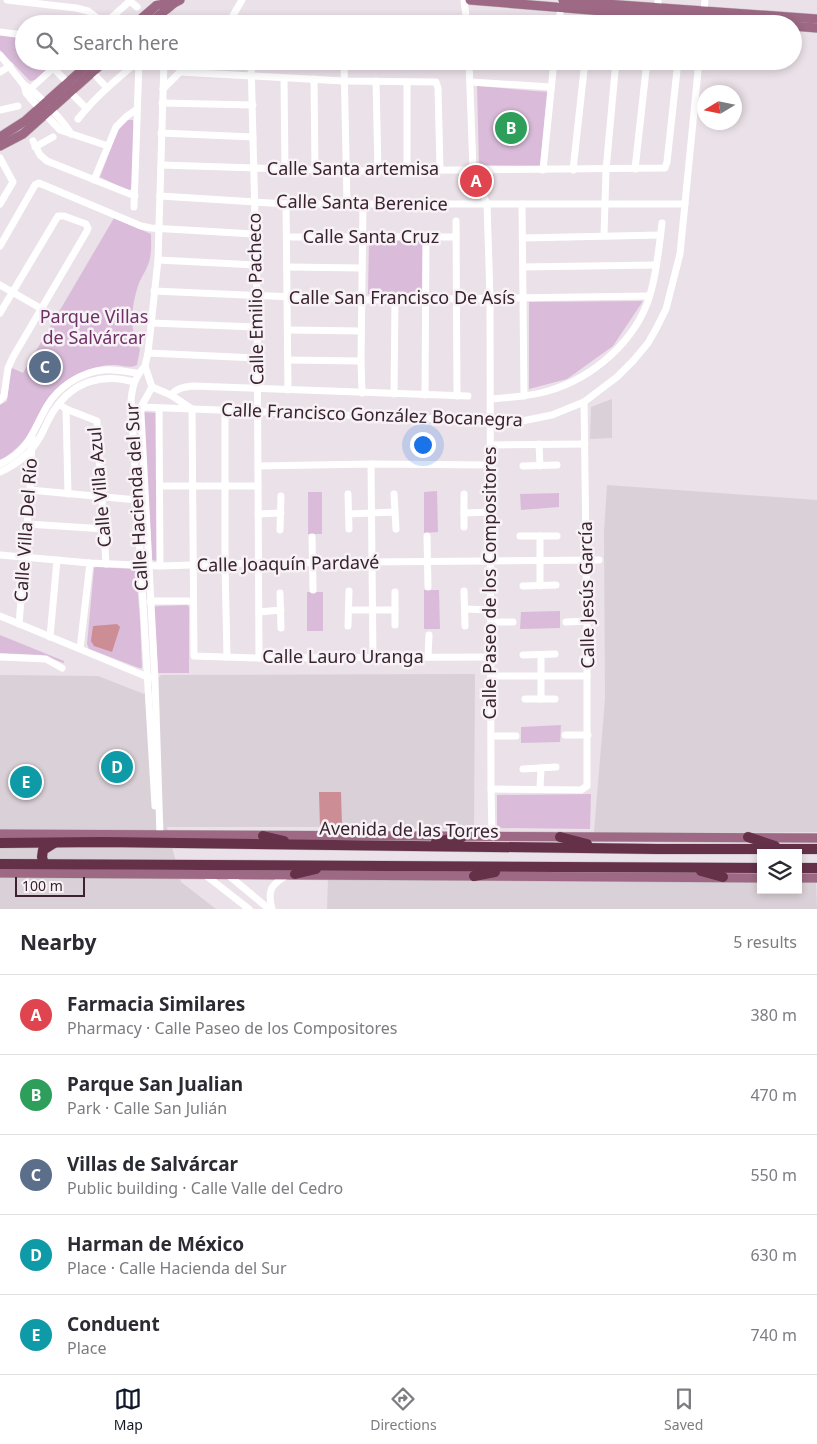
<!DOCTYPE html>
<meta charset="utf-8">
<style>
:root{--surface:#fff;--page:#f7f7f7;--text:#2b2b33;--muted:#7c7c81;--line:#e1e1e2;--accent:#111827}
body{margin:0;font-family:"Noto Sans",sans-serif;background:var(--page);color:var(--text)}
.controls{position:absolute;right:15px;bottom:15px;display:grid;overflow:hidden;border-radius:0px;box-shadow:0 2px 8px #0003}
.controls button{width:45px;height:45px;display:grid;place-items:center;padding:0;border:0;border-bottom:1px solid var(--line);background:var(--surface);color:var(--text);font:25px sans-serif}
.compass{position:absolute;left:697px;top:85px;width:45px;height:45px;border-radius:50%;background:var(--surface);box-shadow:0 2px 8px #0003;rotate:260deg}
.scale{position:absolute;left:15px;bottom:12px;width:70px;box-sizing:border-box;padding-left:5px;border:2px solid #3a232f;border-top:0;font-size:14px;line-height:18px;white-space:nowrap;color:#3a232f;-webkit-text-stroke:4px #f7f2f6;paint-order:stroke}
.you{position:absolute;left:422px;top:444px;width:18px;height:18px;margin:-12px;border:4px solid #fff;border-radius:50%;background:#1a73e8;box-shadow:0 0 0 8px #1a73e833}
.badge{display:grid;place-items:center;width:32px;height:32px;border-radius:50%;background:var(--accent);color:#fff;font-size:16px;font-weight:700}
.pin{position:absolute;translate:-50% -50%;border:2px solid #fff;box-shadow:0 1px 5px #0006}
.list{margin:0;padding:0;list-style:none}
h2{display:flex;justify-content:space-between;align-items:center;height:65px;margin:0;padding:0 20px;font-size:21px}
h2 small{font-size:16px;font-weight:400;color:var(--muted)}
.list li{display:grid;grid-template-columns:32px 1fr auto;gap:15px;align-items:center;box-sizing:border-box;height:80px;padding:0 20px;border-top:1px solid var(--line)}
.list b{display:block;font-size:19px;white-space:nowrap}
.list p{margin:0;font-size:16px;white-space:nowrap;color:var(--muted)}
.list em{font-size:16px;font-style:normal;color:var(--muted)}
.icon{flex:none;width:28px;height:28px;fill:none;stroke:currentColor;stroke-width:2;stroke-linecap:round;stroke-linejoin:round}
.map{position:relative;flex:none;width:817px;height:909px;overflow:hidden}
.search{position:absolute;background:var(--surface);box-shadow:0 2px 8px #0003;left:15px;right:15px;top:15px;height:55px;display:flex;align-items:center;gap:12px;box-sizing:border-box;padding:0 18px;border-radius:28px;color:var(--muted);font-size:19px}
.sheet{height:465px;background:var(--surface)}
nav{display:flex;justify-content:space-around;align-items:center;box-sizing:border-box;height:70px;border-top:1px solid var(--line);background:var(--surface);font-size:14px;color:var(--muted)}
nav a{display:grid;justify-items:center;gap:2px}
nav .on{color:var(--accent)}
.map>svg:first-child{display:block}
</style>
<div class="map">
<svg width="817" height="909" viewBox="0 0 817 909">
<rect width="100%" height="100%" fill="#ebe1e8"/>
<g fill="#dad0d7">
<path d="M612,399V438L590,439L591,407Z"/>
<path d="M607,485L817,500V832H594L605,699L604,532Z"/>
<path d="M475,674L474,830L347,827H167L181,882L216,909H0V675L98,676L144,694L161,675Z"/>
<path d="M328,879L761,882V890H798V882H816L817,909H327Z"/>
</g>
<g fill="#dabcda">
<path d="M0,35L24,37V61H56L35,80L30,81L0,50Z"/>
<path d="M477,86L547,92L540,166L479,165Z"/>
<path d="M126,120H133L134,123L132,187L130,190H127L100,177L117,132Z"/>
<path d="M114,218L151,234C151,242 152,253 149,262C147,269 142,276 139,283C132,302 128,332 140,349L137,365C129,369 123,365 114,365C95,365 75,373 61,385C55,390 52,399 48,405C34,426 23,448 0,460V405L7,401L10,371L12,368L23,373Z"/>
<path d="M369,240H423L422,295L368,294Z"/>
<path d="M643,301L613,346L567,379L529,389V302Z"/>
<path d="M143,412L157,413V561L152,560Z"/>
<path d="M437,491L438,532L424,533V492Z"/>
<rect x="308" y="492" width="14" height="42"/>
<path d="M559,493V507L521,510L520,494Z"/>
<path d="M96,567L133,569L136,572L140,620L142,668H139L89,649L87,644L94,568Z"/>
<path d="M424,590H439L440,629H424Z"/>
<rect x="307" y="592" width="16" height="39"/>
<path d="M187,605L189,607V673H158L154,607L157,606Z"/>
<path d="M560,611V628L520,629L521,612Z"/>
<path d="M0,635L64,661V663L41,655L0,653Z"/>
<path d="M561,725L560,742L521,743V727Z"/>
<path d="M591,794L590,829L497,828V795Z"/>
</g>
<g fill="#cc8e94">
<path d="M117,624L120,627L112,652L94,646L91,641L93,626Z"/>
<path d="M319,792H341L342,827H320Z"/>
</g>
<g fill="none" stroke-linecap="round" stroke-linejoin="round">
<g stroke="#c4bdc1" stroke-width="10">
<g id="major">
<path d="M470,0L761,24"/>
<path d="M563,1L817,19"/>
<path d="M135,24L157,5L174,3"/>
<path d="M149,24L174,3L180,0"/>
<path d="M793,26L817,28"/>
<path d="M0,137L25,121L92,61"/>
<path d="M0,146L23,134L105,61"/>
<path d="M0,834L817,838"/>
<path d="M0,873L761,878"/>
<path d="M798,878H817"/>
</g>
</g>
<g stroke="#c4bdc1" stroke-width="11">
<g id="highway">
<path d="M263,836L284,841"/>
<path d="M560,837L587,844"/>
<path d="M748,837L775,846"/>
<path d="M436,842L462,837"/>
<path d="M0,843L103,842L657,849H817"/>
<path d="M0,864L761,868"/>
<path d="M44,864L42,857L43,850L54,843"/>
<path d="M798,868H817"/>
<path d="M701,871L723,877"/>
<path d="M295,874L316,869"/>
<path d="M474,876L495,872"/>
</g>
</g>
<g stroke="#fff" stroke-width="7">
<path d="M7,0L76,8L88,11L104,23"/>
<path d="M129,0L137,7"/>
<path d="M158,0L165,14V24"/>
<path d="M464,0L467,24"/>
<path d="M658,0V8"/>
<path d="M466,22L497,24"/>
<path d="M104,24L130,1"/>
<path d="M228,24L242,0"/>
<path d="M559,24L561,4"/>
<path d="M703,24L705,0"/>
<path d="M0,32L24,35"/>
<path d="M0,55L24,85L26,93L31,99L60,130L108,146"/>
<path d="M251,61L257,296L259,658"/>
<path d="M344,61L347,204"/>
<path d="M469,61L473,170L487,204L490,297L491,789L492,837"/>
<path d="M53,68L64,79"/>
<path d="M0,72L10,66"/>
<path d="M180,72L344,81L436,82L438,88L440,169"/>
<path d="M96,76L107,88"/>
<path d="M284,78L285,169"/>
<path d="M314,79L315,170"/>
<path d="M376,81L378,171"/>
<path d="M407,82V170"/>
<path d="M471,82L551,87"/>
<path d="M24,85C35,90 66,124 71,134"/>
<path d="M163,89L191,61"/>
<path d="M28,91L61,61"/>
<path d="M74,96L86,108"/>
<path d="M162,103L253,105"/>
<path d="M0,110L18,106"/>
<path d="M78,119C95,97 117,79 138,61"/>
<path d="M161,133L253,137"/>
<path d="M33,141L40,155L47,161L135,196"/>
<path d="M35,147L53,137"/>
<path d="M0,158L13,182L0,204"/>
<path d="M161,165L347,171L663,168H665L667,162L678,61"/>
<path d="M635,169L647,61"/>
<path d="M543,170L554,61"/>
<path d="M573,170L585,61"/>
<path d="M94,180L116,127L127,116L137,109"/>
<path d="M160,196L286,204H685"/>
<path d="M286,204L288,390"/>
<path d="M522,204L524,396"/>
<path d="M134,207L139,61"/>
<path d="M456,221L457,396"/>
<path d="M604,235L606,170L616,61"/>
<path d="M287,237H456"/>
<path d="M523,238L660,235"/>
<path d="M0,246L35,185L39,183L141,226L151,228L254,234"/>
<path d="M158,260L256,265"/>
<path d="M288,267L362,268"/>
<path d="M523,267L656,265"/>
<path d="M0,285L54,316"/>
<path d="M154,291L362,300L649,296"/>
<path d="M0,313L58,216H64L86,224L88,228L87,231L13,357L8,368L4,396L0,400"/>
<path d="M151,323L257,327"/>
<path d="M288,330L361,331"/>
<path d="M148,353L257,358"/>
<path d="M288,360L361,361"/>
<path d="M145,366C135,377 132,387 131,401L155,806"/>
<path d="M152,387L171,395L192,409L194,656L259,658L491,657"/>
<path d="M362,393L361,361L363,204"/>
<path d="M394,394L395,300"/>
<path d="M171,395C177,388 184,387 193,386L468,396"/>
<path d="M425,395L426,237"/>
<path d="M491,399C509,397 529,397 548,391C593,378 636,341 650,295C657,272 659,247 662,223"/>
<path d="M59,404L66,409L97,421L106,564"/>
<path d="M141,407L517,422L552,415L584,402L617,377L633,361L648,343L656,329L666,309L680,254L699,61"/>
<path d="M159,408L160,566"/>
<path d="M66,409L68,494"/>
<path d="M225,411V564L227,657"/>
<path d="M539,444L540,466"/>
<path d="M490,445L585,444"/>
<path d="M0,464C30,450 32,432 47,406C58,387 81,372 104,370C115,369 127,372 138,373"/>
<path d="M371,464L373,657"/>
<path d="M258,466L371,464L490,465"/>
<path d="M523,466L557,465"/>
<path d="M0,472C16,465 31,453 40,437C45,428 49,417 55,409C74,381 103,373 134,382"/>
<path d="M160,486H258"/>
<path d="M30,490L137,500"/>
<path d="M348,494L349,529"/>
<path d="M394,494L396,529"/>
<path d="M464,494V527"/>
<path d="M464,513L491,512"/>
<path d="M258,514L281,513"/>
<path d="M349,514L395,512"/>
<path d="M27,524L105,529"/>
<path d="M280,530L281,496"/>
<path d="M427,536L428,587"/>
<path d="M520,536H557"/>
<path d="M540,536V586"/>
<path d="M312,537L313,590"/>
<path d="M0,555L90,563L160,566L258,563L599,560"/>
<path d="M523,586L556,585"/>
<path d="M464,591L465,626"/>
<path d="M395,592V625"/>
<path d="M280,593L281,628"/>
<path d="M150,601H193"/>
<path d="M465,609L491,610"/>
<path d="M349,610H395"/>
<path d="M259,612L281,610"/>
<path d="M0,616L150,678"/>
<path d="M491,622H513"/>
<path d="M566,622L587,621"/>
<path d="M19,624L30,490L32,437"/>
<path d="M348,626L349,591"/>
<path d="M50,637L57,560"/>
<path d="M80,649L90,563"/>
<path d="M523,655L555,654"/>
<path d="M541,655V699"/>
<path d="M0,657L46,659L62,668"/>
<path d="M428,657L429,635"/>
<path d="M491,676H587"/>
<path d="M525,699H555"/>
<path d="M565,735H588"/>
<path d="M491,736H516"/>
<path d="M523,769L556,767"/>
<path d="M491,789L581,790L587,786V621L584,402"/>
<path d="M540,789L541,768"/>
<path d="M160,835L155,680L141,414V407L152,387L145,366L148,353L158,260L164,61"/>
<path d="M204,874L249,909"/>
<path d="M227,874L269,909"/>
<path d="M272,909C267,890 271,885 287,875"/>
</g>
<use href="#major" stroke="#9d6984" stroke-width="9"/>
<use href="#highway" stroke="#643149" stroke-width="10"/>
</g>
<g text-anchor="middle" stroke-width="5" stroke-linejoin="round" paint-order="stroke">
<g font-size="18" fill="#3a232f" stroke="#f7f2f6">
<text x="353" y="175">Calle Santa artemisa</text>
<text transform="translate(362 203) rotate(1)" y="6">Calle Santa Berenice</text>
<text x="371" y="243">Calle Santa Cruz</text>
<text x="402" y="304">Calle San Francisco De Asís</text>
<text transform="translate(256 299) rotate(-91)" y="6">Calle Emilio Pacheco</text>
<text transform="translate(372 415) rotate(2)" y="6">Calle Francisco González Bocanegra</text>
<text transform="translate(100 487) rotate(-95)" y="6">Calle Villa Azul</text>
<text transform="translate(137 497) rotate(-93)" y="6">Calle Hacienda del Sur</text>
<text transform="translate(26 530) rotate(-86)" y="6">Calle Villa Del Río</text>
<text transform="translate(288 564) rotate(-1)" y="6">Calle Joaquín Pardavé</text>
<text transform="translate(490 583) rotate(-90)" y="6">Calle Paseo de los Compositores</text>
<text transform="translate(587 595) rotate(-91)" y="6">Calle Jesús García</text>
<text x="343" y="663">Calle Lauro Uranga</text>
<text transform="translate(409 830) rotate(1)" y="6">Avenida de las Torres</text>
</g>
<g font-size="18" fill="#6e3066" stroke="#f7f2f6">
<text x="94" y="323">Parque Villas<tspan x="94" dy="21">de Salvárcar</tspan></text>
</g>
</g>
</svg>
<div class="controls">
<button><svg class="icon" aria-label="layers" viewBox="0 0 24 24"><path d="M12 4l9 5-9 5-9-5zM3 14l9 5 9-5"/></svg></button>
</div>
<svg class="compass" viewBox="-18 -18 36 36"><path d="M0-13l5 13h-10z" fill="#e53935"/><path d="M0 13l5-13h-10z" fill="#7c7c81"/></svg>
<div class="scale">100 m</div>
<div class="you"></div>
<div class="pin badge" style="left:476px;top:181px;background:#e0444e">A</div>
<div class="pin badge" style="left:511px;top:128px;background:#2e9e5b">B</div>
<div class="pin badge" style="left:45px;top:367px;background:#5c6f8a">C</div>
<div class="pin badge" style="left:117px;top:767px;background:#0f9aa8">D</div>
<div class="pin badge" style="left:26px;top:782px;background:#0f9aa8">E</div>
<div class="search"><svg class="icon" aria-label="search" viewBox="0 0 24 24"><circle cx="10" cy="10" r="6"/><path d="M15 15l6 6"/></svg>Search here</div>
</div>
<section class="sheet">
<h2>Nearby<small>5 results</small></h2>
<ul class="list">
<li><span class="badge" style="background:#e0444e">A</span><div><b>Farmacia Similares</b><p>Pharmacy · Calle Paseo de los Compositores</p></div><em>380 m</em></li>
<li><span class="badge" style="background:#2e9e5b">B</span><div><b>Parque San Jualian</b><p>Park · Calle San Julián</p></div><em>470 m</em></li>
<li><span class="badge" style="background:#5c6f8a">C</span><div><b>Villas de Salvárcar</b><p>Public building · Calle Valle del Cedro</p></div><em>550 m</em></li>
<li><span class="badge" style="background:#0f9aa8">D</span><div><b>Harman de México</b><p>Place · Calle Hacienda del Sur</p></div><em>630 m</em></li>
<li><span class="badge" style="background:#0f9aa8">E</span><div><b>Conduent</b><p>Place</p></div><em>740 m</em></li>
</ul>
</section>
<nav>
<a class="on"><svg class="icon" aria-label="map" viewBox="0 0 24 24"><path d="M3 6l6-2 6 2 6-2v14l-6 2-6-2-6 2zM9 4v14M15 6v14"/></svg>Map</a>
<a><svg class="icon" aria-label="directions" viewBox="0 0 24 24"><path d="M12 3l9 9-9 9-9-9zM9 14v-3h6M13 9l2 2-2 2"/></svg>Directions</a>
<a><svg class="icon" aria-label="saved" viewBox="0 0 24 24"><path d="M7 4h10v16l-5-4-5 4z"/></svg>Saved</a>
</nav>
